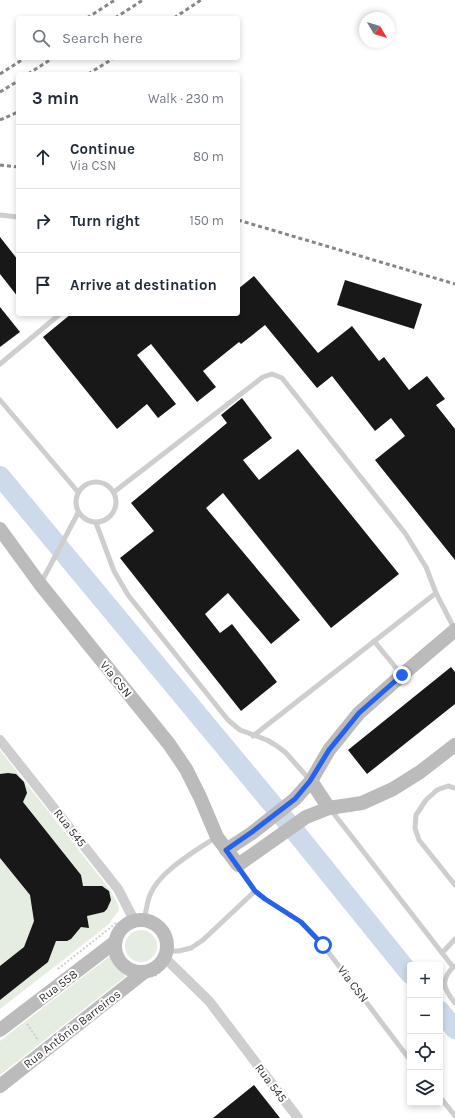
<!DOCTYPE html>
<meta charset="utf-8">
<style>
:root{--surface:#fff;--page:#f2f2f3;--text:#1f2937;--muted:#747a83;--line:#e0e1e3}
body{margin:0;font-family:Karla,sans-serif;background:var(--page);color:var(--text)}
.controls{position:absolute;right:12px;bottom:12px;display:grid;overflow:hidden;border-radius:4px;box-shadow:0 2px 6px #0003}
.controls button{width:36px;height:36px;display:grid;place-items:center;padding:0;border:0;border-bottom:1px solid var(--line);background:var(--surface);color:var(--text);font:20px sans-serif}
.compass{position:absolute;left:359px;top:12px;width:36px;height:36px;border-radius:50%;background:var(--surface);box-shadow:0 2px 6px #0003;rotate:128deg}
.stop{position:absolute;width:12px;height:12px;margin:-9px;border:3px solid #2563eb;border-radius:50%;background:#fff}
.stop.end{background:#2563eb;border-color:#fff;box-shadow:0 1px 4px #0008}
.list{margin:0;padding:0;list-style:none}
h2{display:flex;justify-content:space-between;align-items:center;height:52px;margin:0;padding:0 16px;font-size:17px}
h2 small{font-size:13px;font-weight:400;color:var(--muted)}
.list li{display:grid;grid-template-columns:26px 1fr auto;gap:12px;align-items:center;box-sizing:border-box;height:64px;padding:0 16px;border-top:1px solid var(--line)}
.list b{display:block;font-size:15px;white-space:nowrap}
.list p{margin:0;font-size:13px;white-space:nowrap;color:var(--muted)}
.list em{font-size:13px;font-style:normal;color:var(--muted)}
.icon{flex:none;width:22px;height:22px;fill:none;stroke:currentColor;stroke-width:2;stroke-linecap:round;stroke-linejoin:round}
.map{position:relative;flex:none;width:455px;height:1118px;overflow:hidden}
.search{position:absolute;background:var(--surface);box-shadow:0 2px 6px #0003;left:16px;top:16px;width:224px;height:44px;display:flex;align-items:center;gap:10px;box-sizing:border-box;padding:0 14px;border-radius:4px;color:var(--muted);font-size:15px}
.panel{position:absolute;background:var(--surface);box-shadow:0 2px 6px #0003;left:16px;top:72px;width:224px;height:244px;border-radius:4px}
.map>svg:first-child{display:block}
</style>
<div class="map">
<svg width="455" height="1118" viewBox="0 0 455 1118">
<rect width="100%" height="100%" fill="#fff"/>
<g fill="#e4ede0">
<path d="M0,750L111,891L118,905L119,910L108,925L0,1009Z"/>
<circle cx="141" cy="946" r="16"/>
<path d="M110,956L117,969L126,976L0,1075V1041Z"/>
</g>
<g fill="none" stroke-linecap="round" stroke-linejoin="round">
<g stroke="#cddaeb" stroke-width="20">
<path d="M0,476L297,834L410,974"/>
<path d="M440,1011L455,1029"/>
</g>
</g>
<g fill="#181818">
<path d="M0,237L18,260V297L0,274Z"/>
<path d="M254,276L318,353L352,326L379,361L384,357L409,390L427,376L445,399L436,405L455,429V560L375,460L405,436L391,418L375,431L332,376L317,388L265,325L241,344L239,342L203,371L216,387L197,402L151,344L137,355L176,404L158,418L147,404L117,429L43,337L71,314H238V289Z"/>
<path d="M345,280L422,304L414,329L337,305Z"/>
<path d="M0,307L20,332L0,347Z"/>
<path d="M242,398L272,438L243,460L259,480L298,449L399,574L331,628L223,493L206,508L300,620L271,644L228,593L205,614L220,633L232,624L277,682L241,711L120,558L154,531L131,503L227,423L221,415Z"/>
<path d="M451,667L455,672V704L367,774L348,750Z"/>
<path d="M8,773L16,774L24,782L27,793L23,802L81,875L83,886H102L109,891L111,900L107,909L104,912L87,916L89,928L81,927L71,939L67,941H56L48,962L0,1000V966L24,947L34,921L30,895L0,858V774Z"/>
<path d="M254,1085L280,1118H213Z"/>
</g>
<g fill="none" stroke-linecap="round" stroke-linejoin="round">
<g stroke="#cecece" stroke-width="2" stroke-dasharray="2 2" stroke-linecap="butt">
<path d="M58,969L116,923"/>
<path d="M155,976L161,971"/>
<path d="M27,1024L38,1040"/>
</g>
<g stroke="#cecece" stroke-width="5">
<path d="M0,215L18,217"/>
<path d="M0,364L60,314"/>
<path d="M0,400L78,492"/>
<circle cx="96" cy="502" r="20"/>
<path d="M114,492L263,377L272,374L282,378L405,533L426,567L436,593L455,630"/>
<path d="M96,523L114,571L128,595L228,720L240,730L267,740L277,746L286,753L310,780"/>
<path d="M41,583L78,513"/>
<path d="M374,641L401,674"/>
<path d="M253,736L436,593"/>
<path d="M455,788L448,786L437,790L426,800L416,815L415,828L419,840L455,885"/>
<path d="M331,810L453,967"/>
<path d="M238,866L255,891L265,899L301,922L323,945L410,1060"/>
<path d="M144,920C146,912 147,902 150,895C159,871 196,851 216,837"/>
<path d="M168,951H179L191,948L203,940L255,891"/>
<path d="M442,953L455,939"/>
<path d="M454,966C440,981 443,988 455,1003"/>
<path d="M440,1097L455,1116"/>
</g>
<g stroke="#cecece" stroke-width="10">
<path d="M0,740L118,889L134,920"/>
<path d="M165,958L209,1001L298,1118"/>
</g>
<g stroke="#bbb" stroke-width="14">
<path d="M0,529L40,584L169,744L186,769L200,797L217,837L238,865L306,817L329,808L362,803L393,789L420,772L455,745"/>
<path d="M311,781L329,808"/>
<path d="M226,850L252,833L295,799L311,781L329,750L359,713L402,675L455,630"/>
<circle cx="141" cy="946" r="26"/>
<path d="M0,1030L115,942"/>
<path d="M0,1086L143,973"/>
</g>
<g stroke="#868686" stroke-width="3" stroke-dasharray="4 3" stroke-linecap="butt">
<path d="M87,18L115,0"/>
<path d="M115,18L143,0"/>
<path d="M174,18L201,0"/>
<path d="M0,74L25,58"/>
<path d="M28,74L53,58"/>
<path d="M88,74L114,58"/>
<path d="M0,92L18,81"/>
<path d="M0,120L18,112"/>
<path d="M0,165L18,167"/>
<path d="M238,220L455,284"/>
</g>
</g>
<g fill="none" stroke-linecap="round" stroke-linejoin="round">
<path stroke="#2563eb" stroke-width="5" d="M323,945L301,922L265,899L255,891L226,850L252,832L295,799L310,781L329,750L359,713L402,675"/>
</g>
<g text-anchor="middle" stroke-width="4" stroke-linejoin="round" paint-order="stroke">
<g font-size="12" fill="#313131" stroke="#fff">
<text transform="translate(116 679) rotate(51)" y="4">Via CSN</text>
<text transform="translate(70 828) rotate(52)" y="4">Rua 545</text>
<text transform="translate(353 984) rotate(53)" y="4">Via CSN</text>
<text transform="translate(58 986) rotate(-37)" y="4">Rua 558</text>
<text transform="translate(72 1029) rotate(-38)" y="4">Rua Antônio Barreiros</text>
<text transform="translate(271 1083) rotate(53)" y="4">Rua 545</text>
</g>
</g>
</svg>
<div class="controls">
<button>+</button>
<button>−</button>
<button><svg class="icon" aria-label="locate" viewBox="0 0 24 24"><circle cx="12" cy="12" r="6"/><path d="M12 2v4M12 18v4M2 12h4M18 12h4"/></svg></button>
<button><svg class="icon" aria-label="layers" viewBox="0 0 24 24"><path d="M12 4l9 5-9 5-9-5zM3 14l9 5 9-5"/></svg></button>
</div>
<svg class="compass" viewBox="-18 -18 36 36"><path d="M0-13l5 13h-10z" fill="#e53935"/><path d="M0 13l5-13h-10z" fill="#747a83"/></svg>
<div class="stop" style="left:323px;top:945px"></div>
<div class="stop end" style="left:402px;top:675px"></div>
<div class="search"><svg class="icon" aria-label="search" viewBox="0 0 24 24"><circle cx="10" cy="10" r="6"/><path d="M15 15l6 6"/></svg>Search here</div>
<section class="panel">
<h2>3 min<small>Walk · 230 m</small></h2>
<ul class="list">
<li><svg class="icon" aria-label="ahead" viewBox="0 0 24 24"><path d="M12 20V5M6 11l6-6 6 6"/></svg><div><b>Continue</b><p>Via CSN</p></div><em>80 m</em></li>
<li><svg class="icon" aria-label="right" viewBox="0 0 24 24"><path d="M7 20v-9h11M14 6l5 5-5 5"/></svg><div><b>Turn right</b></div><em>150 m</em></li>
<li><svg class="icon" aria-label="arrive" viewBox="0 0 24 24"><path d="M6 21V4h12l-3 4 3 4H6"/></svg><div><b>Arrive at destination</b></div></li>
</ul>
</section>
</div>
